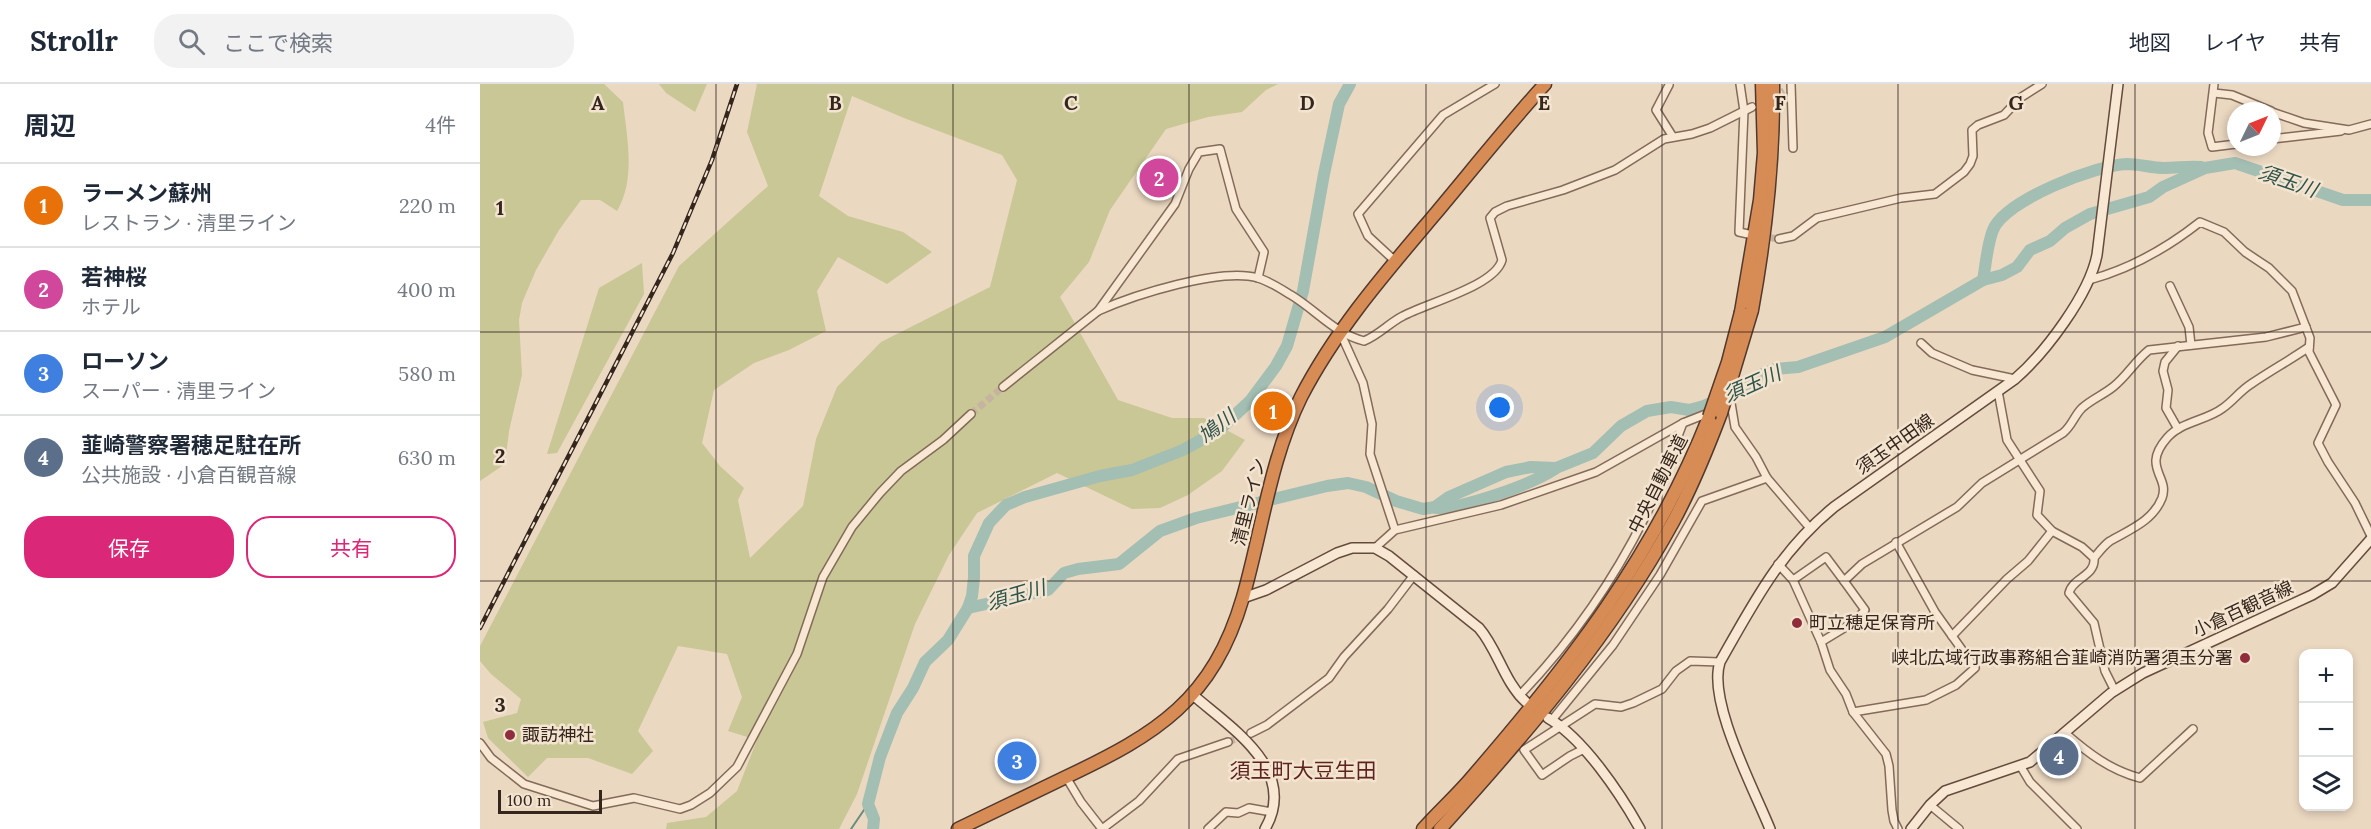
<!DOCTYPE html>
<html lang="ja">
<meta charset="utf-8">
<style>
:root{--surface:#fff;--page:#f2f2f3;--text:#1f2937;--muted:#747a83;--line:#e0e1e3;--accent:#db2777}
body{margin:0;font-family:Lora,"Noto Sans JP",serif;background:var(--page);color:var(--text)}
.controls{position:absolute;right:18px;bottom:18px;display:grid;overflow:hidden;border-radius:12px;box-shadow:0 3px 9px #0003}
.controls button{width:54px;height:54px;display:grid;place-items:center;padding:0;border:0;border-bottom:2px solid var(--line);background:var(--surface);color:var(--text);font:30px sans-serif}
.compass{position:absolute;left:1747px;top:18px;width:54px;height:54px;border-radius:50%;background:var(--surface);box-shadow:0 3px 9px #0003;rotate:47deg}
.scale{position:absolute;left:18px;bottom:15px;width:104px;box-sizing:border-box;padding-left:6px;border:3px solid #34251d;border-top:0;font-size:16px;line-height:21px;white-space:nowrap;color:#34251d;-webkit-text-stroke:4px #f3e4d0;paint-order:stroke}
.you{position:absolute;left:1020px;top:324px;width:21px;height:21px;margin:-15px;border:4px solid #fff;border-radius:50%;background:#1a73e8;box-shadow:0 0 0 9px #1a73e833}
.badge{display:grid;place-items:center;width:39px;height:39px;border-radius:50%;background:var(--accent);color:#fff;font-size:20px;font-weight:700}
.pin{position:absolute;translate:-50% -50%;border:3px solid #fff;box-shadow:0 2px 6px #0006}
.list{margin:0;padding:0;list-style:none}
h2{display:flex;justify-content:space-between;align-items:center;height:78px;margin:0;padding:0 24px;font-size:26px}
h2 small{font-size:20px;font-weight:400;color:var(--muted)}
.list li{display:grid;grid-template-columns:39px 1fr auto;gap:18px;align-items:center;box-sizing:border-box;height:84px;padding:0 24px;border-top:2px solid var(--line)}
.list b{display:block;font-size:22px;white-space:nowrap}
.list p{margin:0;font-size:20px;white-space:nowrap;color:var(--muted)}
.list em{font-size:20px;font-style:normal;color:var(--muted)}
.actions{display:flex;gap:12px;padding:18px 24px}
.actions a{flex:1;padding:14px 0;border:2px solid var(--accent);border-radius:24px;text-align:center;font-size:21px;color:var(--accent)}
.actions .main{background:var(--accent);color:#fff}
.icon{flex:none;width:33px;height:33px;fill:none;stroke:currentColor;stroke-width:2;stroke-linecap:round;stroke-linejoin:round}
.map{position:relative;flex:none;width:1891px;height:745px;overflow:hidden}
header{display:flex;align-items:center;gap:36px;box-sizing:border-box;height:84px;padding:0 30px;background:var(--surface);border-bottom:2px solid var(--line)}
header strong{font-size:28px}
nav{display:flex;gap:33px;margin-inline-start:auto;font-size:21px}
.search{width:420px;height:54px;background:var(--page);display:flex;align-items:center;gap:15px;box-sizing:border-box;padding:0 21px;border-radius:24px;color:var(--muted);font-size:22px}
main{display:flex}
aside{flex:1;background:var(--surface)}
.map>svg:first-child{display:block}
</style>
<header>
<strong>Strollr</strong>
<div class="search"><svg class="icon" aria-label="search" viewBox="0 0 24 24"><circle cx="10" cy="10" r="6"/><path d="M15 15l6 6"/></svg>ここで検索</div>
<nav><a>地図</a><a>レイヤ</a><a>共有</a></nav>
</header>
<main>
<aside>
<h2>周辺<small>4件</small></h2>
<ul class="list">
<li><span class="badge" style="background:#e8710a">1</span><div><b>ラーメン蘇州</b><p>レストラン · 清里ライン</p></div><em>220 m</em></li>
<li><span class="badge" style="background:#d1479c">2</span><div><b>若神桜</b><p>ホテル</p></div><em>400 m</em></li>
<li><span class="badge" style="background:#3f7fe0">3</span><div><b>ローソン</b><p>スーパー · 清里ライン</p></div><em>580 m</em></li>
<li><span class="badge" style="background:#5c6f8a">4</span><div><b>韮崎警察署穂足駐在所</b><p>公共施設 · 小倉百観音線</p></div><em>630 m</em></li>
</ul>
<div class="actions"><a class="main">保存</a><a>共有</a></div>
</aside>
<div class="map">
<svg width="1891" height="745" viewBox="0 0 1891 745">
<rect width="100%" height="100%" fill="#ebd8c1"/>
<g fill="#c8c795" fill-rule="evenodd">
<path d="M0,0H124L143,18C147,54 156,95 137,127L120,116H101L79,146L56,186L42,219L39,236L42,291L29,347L25,380L0,397Z"/>
<path d="M179,0H227L215,28L186,9Z"/>
<path d="M277,0H798L786,6L762,28L728,33L686,45L630,126L609,178L580,213L638,316L692,334H724L765,356L742,387L708,411L680,424L652,425L577,389L497,429L469,471L435,540L377,710L359,745H186L187,739L226,733L257,707L277,656L248,647L262,613L247,570L198,562L158,647L173,667L152,690L108,674H67L48,693L8,654L3,638L37,629L41,615L11,590L0,577V562L199,182L288,102L267,48ZM372,12L424,34L522,71L537,96L510,203L401,258L357,303L336,355L323,422L270,474L258,416L264,404L240,382L222,359L234,306L274,279L309,266L346,247L337,207L358,173L407,200L452,168L423,148L368,132L339,112Z"/>
<path d="M162,179L164,210L77,369L67,370L119,204Z"/>
</g>
<g fill="none" stroke-linecap="round" stroke-linejoin="round">
<path stroke="#6b8b7e" stroke-width="2" d="M371,745L388,720"/>
<g stroke="#a3beb2" stroke-width="12">
<path d="M1503,196C1506,180 1507,161 1513,146C1525,116 1616,81 1647,80C1659,80 1672,84 1684,84C1697,84 1708,82 1721,83"/>
<path d="M956,424C983,425 1052,400 1075,385"/>
<path d="M488,524L568,506L584,489L598,485L639,480L680,447L716,434L847,402L868,399L886,403L916,417L943,425L955,423L969,413L1026,388L1051,383L1076,384L1113,369L1141,342L1167,327L1191,323L1209,326L1224,322L1262,305L1280,291L1295,285L1318,283L1405,253L1503,196L1522,191L1537,183L1550,166L1570,157L1585,144L1610,130L1669,113L1683,103L1725,84L1755,79L1863,116H1891"/>
<path d="M393,745L394,735L388,720L400,673L417,629L433,604L445,578L468,556L488,524L492,512L494,494V472L509,439L526,421L545,413L620,392L652,386L703,366L739,346L770,317L796,282L807,262L823,207L844,90L859,20L870,0"/>
</g>
<g stroke="#c6b4a0" stroke-width="7" stroke-dasharray="7 3.5" stroke-linecap="butt">
<path d="M1293,13L1304,7"/>
<path d="M1280,152L1299,155"/>
<path d="M491,330L523,303"/>
<path d="M748,658L771,649"/>
</g>
<g stroke="#836a59" stroke-width="10">
<g id="street">
<path d="M1260,0L1264,27L1259,148L1268,150"/>
<path d="M1311,0L1313,64"/>
<path d="M1734,0L1728,49L1732,63L1756,60"/>
<path d="M1189,1L1176,26L1193,53"/>
<path d="M1734,9L1752,11L1791,27"/>
<path d="M1792,28L1824,39L1869,46L1891,40"/>
<path d="M1792,55L1861,47"/>
<path d="M1299,155L1313,152L1337,134L1421,114L1455,110L1484,88L1490,80L1493,72L1492,46L1498,41L1524,31L1540,14L1562,0"/>
<path d="M915,177L888,152L878,130L963,31L1015,0"/>
<path d="M1609,196C1650,185 1687,164 1720,138L1744,148L1765,168L1789,184L1812,207L1830,254L1829,268L1856,321L1838,359L1848,378L1875,419L1891,452"/>
<path d="M1690,202L1709,243L1711,261"/>
<path d="M618,227C654,211 741,183 778,194C789,197 801,205 811,211C836,226 855,250 884,257C899,251 909,239 923,232C947,219 1015,202 1022,176L1010,134L1015,128L1027,122L1083,106L1135,86L1184,55L1212,50L1230,44L1272,23"/>
<path d="M860,248L883,299L892,340L890,370L915,446"/>
<path d="M1441,259L1452,269L1492,286L1535,295"/>
<path d="M1698,262L1685,278L1683,287L1688,306L1686,324L1698,345"/>
<path d="M523,303L618,227L695,120L709,85L719,68L740,65L756,125L784,168L778,194"/>
<path d="M1518,307L1527,356L1560,407L1557,431L1572,447L1602,463L1614,474"/>
<path d="M1241,323L1251,319L1255,343L1276,373L1287,394L1329,443"/>
<path d="M895,464L915,446L1021,421L1116,388L1203,339L1231,328"/>
<path d="M1298,480L1313,496L1341,558L1350,586L1366,610L1373,628L1406,670L1409,682L1412,726L1414,737L1418,745"/>
<path d="M1313,496L1346,473L1364,497L1382,480L1477,423L1502,399L1583,349C1592,342 1594,332 1602,324C1612,315 1623,311 1633,303C1647,292 1655,277 1669,266L1786,253L1826,243"/>
<path d="M1472,552L1527,495L1548,477L1572,447"/>
<path d="M1341,558L1374,538L1385,526L1364,497"/>
<path d="M1635,607L1625,587L1614,539L1589,509C1592,494 1616,492 1614,474C1619,468 1624,461 1630,457C1649,446 1673,437 1682,414C1690,392 1661,384 1687,354C1702,337 1726,337 1743,324C1753,317 1760,307 1771,300C1790,287 1810,276 1829,263"/>
<path d="M1039,612C1089,560 1133,497 1165,433C1180,403 1191,370 1203,339"/>
<path d="M1373,628L1446,616L1476,601L1495,584L1455,528L1416,458"/>
<path d="M1072,636L1133,561L1180,491L1222,417L1287,394"/>
<path d="M771,649L787,641L849,594L864,573L908,525L934,491"/>
<path d="M1585,649C1608,669 1630,686 1660,694L1713,645"/>
<path d="M0,659L11,674L44,700L113,722L154,714L200,725L211,721L230,709L257,683L317,570L343,493L372,443L400,409L421,387L463,356L491,330"/>
<path d="M1104,665L1090,672L1062,691L1044,666L1115,620L1141,623L1153,619L1182,605L1196,587L1210,577L1240,578"/>
<path d="M1541,683L1550,698L1597,745"/>
<path d="M586,693L601,718L622,745"/>
<path d="M1450,721L1479,745"/>
<path d="M622,745L659,717L698,675L748,658"/>
<path d="M728,745L746,728L758,729L769,724L792,728"/>
</g>
</g>
<g stroke="#654b3d" stroke-width="12">
<g id="secondary">
<path d="M763,514L786,506L857,469L872,464H895L909,472L999,544C1018,566 1024,598 1046,618"/>
<path d="M713,611C751,644 819,686 785,745"/>
<path d="M1068,634C1103,654 1140,709 1160,745"/>
<path d="M1290,745C1274,705 1227,617 1240,578C1274,518 1300,467 1354,423L1535,295C1565,269 1609,211 1617,171L1638,0"/>
<path d="M1431,745L1450,721L1465,707L1550,678L1631,609L1663,589L1832,511L1852,499L1891,455"/>
</g>
</g>
<g stroke="#51392e" stroke-width="15">
<g id="highway">
<path d="M1272,226C1286,149 1294,78 1293,0"/>
<path d="M1261,228L1280,116L1284,69L1282,0"/>
<path d="M478,745C514,728 550,710 586,693C677,650 733,616 763,513C782,447 790,376 821,313C856,245 907,187 956,129C992,86 1027,42 1065,0"/>
<path d="M943,745C959,727 978,710 993,692C1090,580 1174,472 1229,333"/>
<path d="M960,745C1046,650 1131,551 1193,438C1212,403 1227,366 1241,329"/>
</g>
</g>
<use href="#street" stroke="#f7e7d3" stroke-width="7"/>
<use href="#secondary" stroke="#f7e7d3" stroke-width="9"/>
<use href="#highway" stroke="#d78b55" stroke-width="12"/>
<g stroke="#34251d" stroke-width="4.5">
<path id="rail" d="M0,544L193,169L232,76L257,0"/>
</g>
<use href="#rail" stroke="#f3e4d0" stroke-width="2" stroke-dasharray="7" stroke-linecap="butt"/>
<g stroke="#51392e" stroke-width="15" stroke-linecap="butt">
<g id="highway-bridge">
<path d="M1241,329L1272,226"/>
<path d="M1229,333L1248,278L1261,228"/>
</g>
</g>
<use href="#highway-bridge" stroke="#d78b55" stroke-width="12"/>
</g>
<path fill="none" stroke="#34251d" stroke-width="1.5" stroke-opacity="0.55" d="M236,0V745M473,0V745M709,0V745M946,0V745M1182,0V745M1418,0V745M1655,0V745M0,248H1891M0,497H1891"/>
<g fill="#8f2d3c" stroke="#f3e4d0" stroke-width="2">
<circle cx="1317" cy="539" r="6"/>
<circle cx="1765" cy="574" r="6"/>
<circle cx="30" cy="651" r="6"/>
</g>
<g text-anchor="middle" stroke-width="5" stroke-linejoin="round" paint-order="stroke">
<g font-size="18" fill="#34251d" stroke="#f3e4d0">
<text transform="translate(1415 360) rotate(-35)" y="6">須玉中田線</text>
<text transform="translate(1178 400) rotate(-63)" y="6">中央自動車道</text>
<text transform="translate(769 418) rotate(-76)" y="6">清里ライン</text>
<text transform="translate(1763 525) rotate(-25)" y="6">小倉百観音線</text>
</g>
<g font-size="18" fill="#34251d" stroke="#f3e4d0" text-anchor="start">
<text x="1329" y="545">町立穂足保育所</text>
<text x="1753" y="580" text-anchor="end">峡北広域行政事務組合韮崎消防署須玉分署</text>
<text x="42" y="657">諏訪神社</text>
</g>
<g font-size="20" font-style="italic" fill="#2d534b" stroke="#f3e4d0">
<text transform="translate(1808 97) rotate(19)" y="7">須玉川</text>
<text transform="translate(1272 300) rotate(-24)" y="7">須玉川</text>
<text transform="translate(737 342) rotate(-38)" y="7">鳩川</text>
<text transform="translate(536 511) rotate(-16)" y="7">須玉川</text>
</g>
<g font-size="21" fill="#5e231f" stroke="#f3e4d0">
<text x="823" y="694">須玉町大豆生田</text>
</g>
</g>
<g font-size="20" text-anchor="middle" font-weight="bold" fill="#34251d" stroke="#f3e4d0" stroke-width="5" stroke-linejoin="round" paint-order="stroke">
<text x="118" y="26">A</text>
<text x="355" y="26">B</text>
<text x="591" y="26">C</text>
<text x="827" y="26">D</text>
<text x="1064" y="26">E</text>
<text x="1300" y="26">F</text>
<text x="1536" y="26">G</text>
<text x="20" y="131">1</text>
<text x="20" y="379">2</text>
<text x="20" y="628">3</text>
</g>
</svg>
<div class="controls">
<button>+</button>
<button>−</button>
<button><svg class="icon" aria-label="layers" viewBox="0 0 24 24"><path d="M12 4l9 5-9 5-9-5zM3 14l9 5 9-5"/></svg></button>
</div>
<svg class="compass" viewBox="-18 -18 36 36"><path d="M0-13l5 13h-10z" fill="#e53935"/><path d="M0 13l5-13h-10z" fill="#747a83"/></svg>
<div class="scale">100 m</div>
<div class="you"></div>
<div class="pin badge" style="left:793px;top:327px;background:#e8710a">1</div>
<div class="pin badge" style="left:679px;top:94px;background:#d1479c">2</div>
<div class="pin badge" style="left:537px;top:677px;background:#3f7fe0">3</div>
<div class="pin badge" style="left:1579px;top:672px;background:#5c6f8a">4</div>
</div>
</main>
